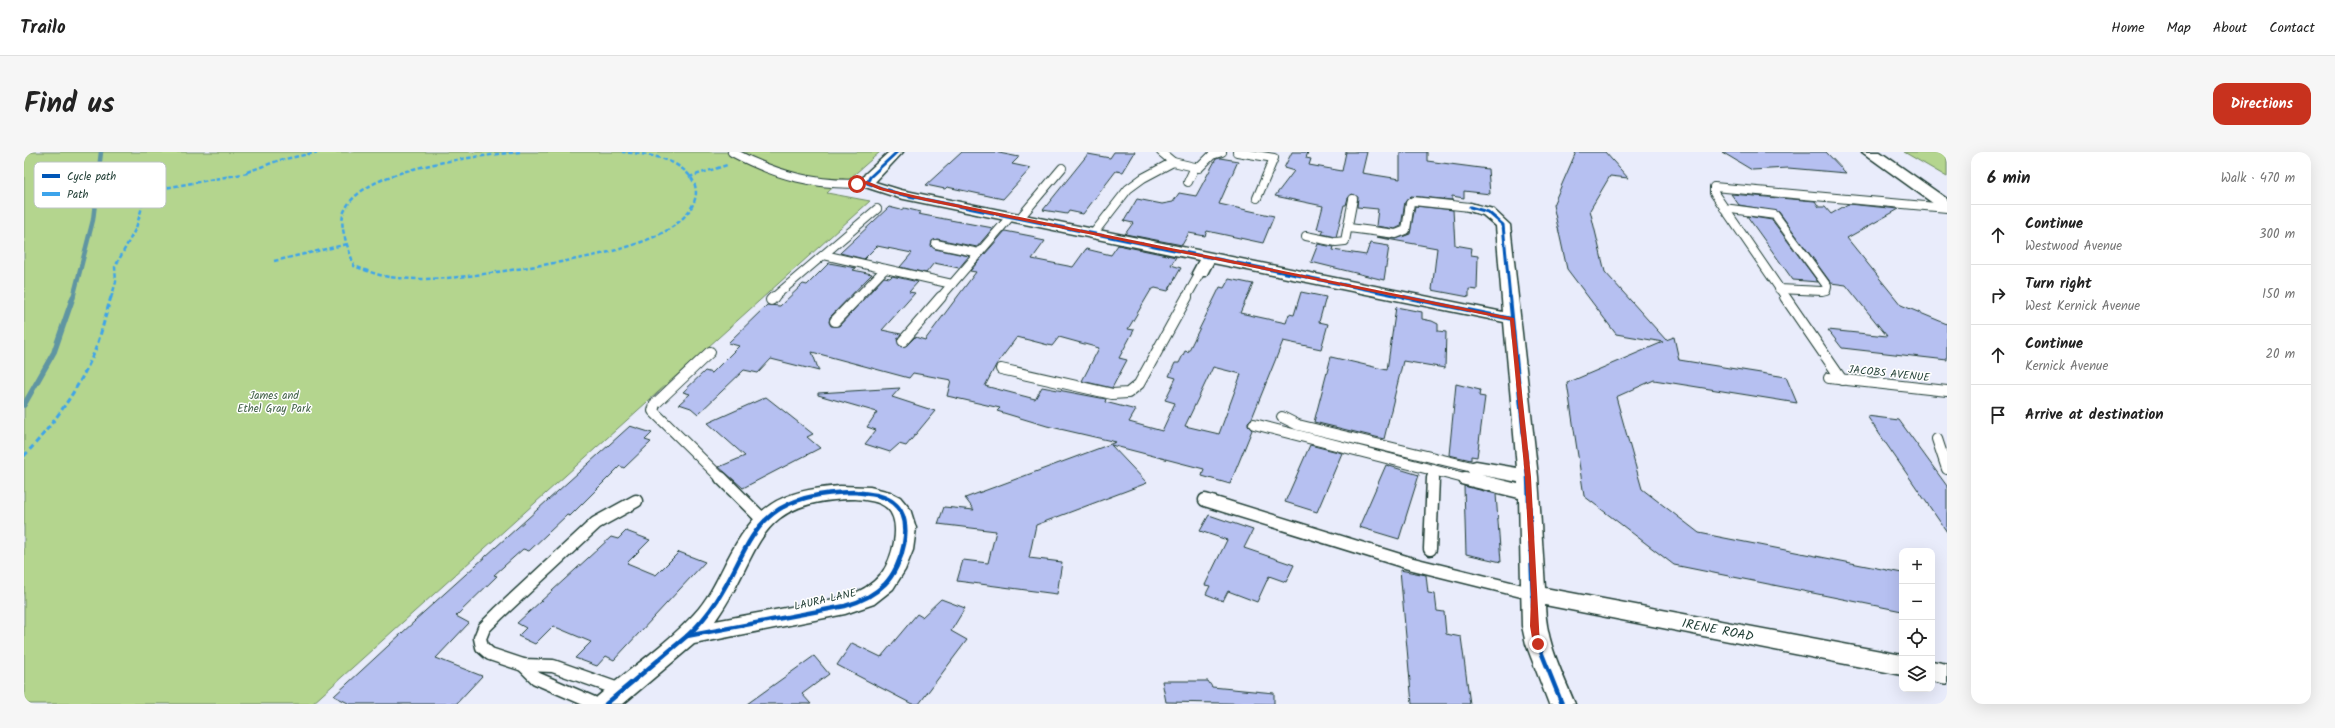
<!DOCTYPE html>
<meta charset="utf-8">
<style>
:root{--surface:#fff;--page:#f6f6f6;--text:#222;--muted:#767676;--line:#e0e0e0;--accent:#c8321e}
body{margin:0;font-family:Kalam,sans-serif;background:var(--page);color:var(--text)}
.controls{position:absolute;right:12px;bottom:12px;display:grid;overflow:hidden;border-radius:8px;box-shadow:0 4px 16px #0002}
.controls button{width:36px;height:36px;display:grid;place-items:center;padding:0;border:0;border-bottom:1px solid var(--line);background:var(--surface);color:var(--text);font:20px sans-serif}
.stop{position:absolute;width:12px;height:12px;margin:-9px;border:3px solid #c8321e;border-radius:50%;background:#fff}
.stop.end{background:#c8321e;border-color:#fff;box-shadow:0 1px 4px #0008}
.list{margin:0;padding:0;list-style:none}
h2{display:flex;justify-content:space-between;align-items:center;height:52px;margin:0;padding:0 16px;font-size:17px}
h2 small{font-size:13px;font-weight:400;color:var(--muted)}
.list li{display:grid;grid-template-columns:26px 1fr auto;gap:12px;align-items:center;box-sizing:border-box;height:60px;padding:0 16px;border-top:1px solid var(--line)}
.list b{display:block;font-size:15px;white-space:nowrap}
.list p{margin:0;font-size:13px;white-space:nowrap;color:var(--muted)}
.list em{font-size:13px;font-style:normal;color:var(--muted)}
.icon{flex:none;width:22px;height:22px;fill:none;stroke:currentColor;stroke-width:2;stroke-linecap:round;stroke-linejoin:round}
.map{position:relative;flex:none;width:1923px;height:552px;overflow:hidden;border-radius:12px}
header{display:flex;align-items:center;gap:24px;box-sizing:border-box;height:56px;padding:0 20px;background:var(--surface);border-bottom:1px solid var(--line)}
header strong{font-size:19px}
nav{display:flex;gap:22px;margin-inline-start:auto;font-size:14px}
.intro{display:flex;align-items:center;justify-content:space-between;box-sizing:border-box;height:96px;padding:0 24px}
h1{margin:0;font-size:28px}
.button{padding:10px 18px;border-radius:12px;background:var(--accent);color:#fff;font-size:14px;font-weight:700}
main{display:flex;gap:24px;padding:0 24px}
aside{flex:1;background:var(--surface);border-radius:12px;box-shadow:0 4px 16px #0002}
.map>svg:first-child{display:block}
</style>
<header>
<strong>Trailo</strong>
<nav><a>Home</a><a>Map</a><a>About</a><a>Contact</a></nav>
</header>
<div class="intro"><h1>Find us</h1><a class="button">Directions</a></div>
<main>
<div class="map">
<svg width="1923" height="552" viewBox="0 0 1923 552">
<rect width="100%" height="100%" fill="#e9ecfb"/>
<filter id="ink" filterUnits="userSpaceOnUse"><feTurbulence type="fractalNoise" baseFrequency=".025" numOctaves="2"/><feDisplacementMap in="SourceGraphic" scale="8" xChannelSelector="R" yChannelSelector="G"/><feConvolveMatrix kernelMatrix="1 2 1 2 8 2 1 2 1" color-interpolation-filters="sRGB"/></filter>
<g filter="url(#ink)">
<g fill="#b4d58e" stroke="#6a8961">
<path d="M0,0H856L824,28L818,27L803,41L846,49L288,552H0Z"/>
<path d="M1880,0H1923V25Z"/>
</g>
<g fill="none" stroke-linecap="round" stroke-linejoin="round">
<path stroke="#5f95a2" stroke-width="4.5" d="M49,146L69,68L77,0"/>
<path stroke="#5f95a2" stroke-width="5.5" d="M0,253L30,200L49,145"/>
</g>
<g fill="#b6c0f1" stroke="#1f3d34" fill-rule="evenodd">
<path d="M938,0H970L995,5L988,12L1007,16L979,47L923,35L921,37L902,33Z"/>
<path d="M1090,0H1111L1099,20L1092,19L1059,62L1045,59L1043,62L1019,58L1064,2L1086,6Z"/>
<path d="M1268,0H1284L1282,6L1287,7L1285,13L1318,19L1322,0H1343L1338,21L1376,27V0H1403V9L1464,17L1466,42L1440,39V46L1428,44V48L1387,44L1381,50L1377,74L1371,77L1352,74L1354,57L1333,55L1334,45L1328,42L1324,46L1322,53H1320L1312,85L1298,82L1300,78L1293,77L1299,54L1251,44L1270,19L1260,16Z"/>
<path d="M1552,0H1581L1604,26L1586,24L1566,58L1581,120L1642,188L1650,185L1655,208L1762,225L1773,251L1630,228L1592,245L1618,337L1675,381L1878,421V459L1650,413L1560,344L1543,231L1639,190L1592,182L1543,117L1529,53Z"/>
<path d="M1698,0H1802L1822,21L1764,16L1728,18Z"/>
<path d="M1196,6L1214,9L1195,52L1250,64L1239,91L1183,79L1181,84L1165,81L1158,93L1101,82L1109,71L1100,69L1113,47L1138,52L1149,50L1155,41L1172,44L1192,7Z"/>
<path d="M1707,42L1791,49L1795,55H1801L1807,62L1824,52L1875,57L1823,86L1877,153L1923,172V208L1818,196L1804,178L1863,184L1822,133L1807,131L1755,60L1715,53Z"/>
<path d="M1391,54L1429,58L1431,93L1448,96L1447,103L1454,104L1453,138L1445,137V145L1408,138L1413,96L1352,85L1372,87L1386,82Z"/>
<path d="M865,55L877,58L880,56L897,60L894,62L969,76L953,95L913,87L908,89L907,94L911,97L945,104L935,116L910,111L902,121L876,115L888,101L853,94L840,107L816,101Z"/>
<path d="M1723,64L1748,68L1794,130L1769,128Z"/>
<path d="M981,79L1012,85L1011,87L1021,89L1008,107L1049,115L1062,97L1087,103L1094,93L1152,105L1147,113L1157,116L1144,139L1131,136L1127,138L1104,177L1110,178L1095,206L1103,208L1088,236L1058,229L1075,196L1035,185L1028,194L993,185L972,213L961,234L1011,247L1018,235L1082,247L1081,250L1112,258L1105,270L1138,279L1151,251L1141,248L1152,226L1145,224L1151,211H1155L1161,199L1164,200L1196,135L1200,136L1205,127L1229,132L1216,161L1262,171L1265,162L1270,163L1277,140L1302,145L1295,170L1304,172L1297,197L1259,189L1228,266L1224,270V274L1228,278L1206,332L1178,324L1180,317L1087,293L1123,331L1012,373L1005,406L1038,410L1033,442L933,429L939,408L964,411L972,379L914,372L920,355L950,358L941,346L1092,290L1023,274L973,259L976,256L923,244L927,228L889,221L885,226L788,200L795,219L747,207L734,221L720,218L674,262L667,256L655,252L666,242L659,240L681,219L688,221L715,194L704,191L743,153L756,154L779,132L783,133L805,111L832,116L829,118L848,122L806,165L805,170L807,174H815L860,125L866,126L868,124L894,130L885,140L891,141L858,178L877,182L873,188L877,195L883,193L891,185L901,188L952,120L946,119ZM1189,215L1217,222L1195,282L1161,274Z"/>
<path d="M1346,91L1365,94L1360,128L1287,110L1294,92L1310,95L1309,98L1342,103Z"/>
<path d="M1372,155L1398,160V167L1408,169L1414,172V179L1422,180L1421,216L1379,209L1360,287L1290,270L1307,205L1363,218Z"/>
<path d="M1432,232L1456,238L1455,244L1461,245L1453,305L1447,304V308L1425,303Z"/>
<path d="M876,236L868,245L911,259L882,294L875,292L866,300L841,292L852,278L843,275L853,260L794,243V241Z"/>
<path d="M742,245L789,282L783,285L796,296L719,336L695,315L721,304L684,271Z"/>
<path d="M1843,264L1875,268L1923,334V380Z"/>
<path d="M606,274L628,281L621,288L627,290L600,316L596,314L546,364L543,363L505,399L499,397L470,423L473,424L432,464L445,471L412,506L458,524L432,552H326L310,544L391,469H390Z"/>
<path d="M1286,293L1318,301L1293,360L1261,350Z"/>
<path d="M1362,313L1395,323L1375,387L1335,375Z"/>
<path d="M1440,334L1472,342L1477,410L1442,402Z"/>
<path d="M1185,363L1229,378L1220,396L1270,413L1262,430L1245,424L1233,450L1204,439L1199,449L1182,442L1186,434L1181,433L1203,388L1176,379Z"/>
<path d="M602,379L626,388L603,411L632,423L655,400L681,410L590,508L582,504L573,514L551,506L567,490L529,474L511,492L494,484L502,476L493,471L587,385L594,387Z"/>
<path d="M1376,418L1402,423L1404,441L1411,442L1413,459L1420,460L1422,482L1437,485L1446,552H1388Z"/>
<path d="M917,447L941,456L927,479L943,488L895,552H888L813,513L828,491L857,505L893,462L898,465Z"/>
<path d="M790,504L805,522L778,542L787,552H723Z"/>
<path d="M1138,529H1184L1188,535L1250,541V552L1142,550Z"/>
</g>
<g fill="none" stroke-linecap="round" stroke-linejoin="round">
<g stroke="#1f3d34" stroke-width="10">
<g id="lane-far2">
<path d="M708,0C751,23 794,35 843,31"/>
<path d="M1137,0L1149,10"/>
<path d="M1213,0L1250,6L1233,46"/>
<path d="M1164,30L1171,15"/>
<path d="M1700,56L1751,63L1803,134L1802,138L1798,139L1755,137"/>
<path d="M995,67L1038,16"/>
<path d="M1325,76L1372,82L1382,78L1386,51L1389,49L1446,55"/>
<path d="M1069,82L1104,37L1119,26L1149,10L1175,16L1188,3L1198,0"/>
<path d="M1282,84L1312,90L1321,89L1329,47"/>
<path d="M912,92L955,101"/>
<path d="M800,103L928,132"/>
<path d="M749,146L853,57"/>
<path d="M833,146L861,117"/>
<path d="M916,146L986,65"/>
<path d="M1162,146L1176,121"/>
<path d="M1762,146L1690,41V35L1923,56"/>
</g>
</g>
<g stroke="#1f3d34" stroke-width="12">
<g id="lane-far1">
<path d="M1761,145L1818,228"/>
<path d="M747,148L750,145"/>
<path d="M811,169L834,145"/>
<path d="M879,189L917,145"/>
<path d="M686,200L631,252L629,259L698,327"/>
<path d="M977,217L1088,242L1104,241L1115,232L1163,145"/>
<path d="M1805,226L1923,239"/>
<path d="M1258,265L1274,273L1452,316"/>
<path d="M1230,272L1444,327"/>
<path d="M1913,287L1923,317"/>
<path d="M1409,327V318"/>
</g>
</g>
<g stroke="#1f3d34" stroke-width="15">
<g id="lane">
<path d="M697,326L739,368"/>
<path d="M1441,326L1444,327"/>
<path d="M1181,348L1385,411L1510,442"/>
<path d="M1406,397L1409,326"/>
<path d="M499,513L512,526L572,552"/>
<path d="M597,538L529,514L499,513L466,502L458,495L456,486L460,476L475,461L572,371L612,349"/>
</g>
</g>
<g stroke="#1f3d34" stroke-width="3">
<g id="street">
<path d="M865,0H879L851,30L877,38L1479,160L1472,74L1459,63L1441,58L1439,55L1446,51L1469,57L1486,73L1514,325L1521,436L1878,503V523L1521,453C1522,490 1537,518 1551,552H1525L1502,492L1498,474L1495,346L1437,332L1434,327L1437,322L1445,321L1442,316L1445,311L1452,309L1493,316L1480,170L1189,111L1182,124H1170L1168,121L1175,108L875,46L838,34L836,31L841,22ZM1457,323L1494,330V332Z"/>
<path d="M816,334L846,335L866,340L876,345L886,357L892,376L889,398L881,418L869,437L850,452L821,462L670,492L599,552H569L573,545C605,517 642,493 670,462C684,447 693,428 702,410C731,354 753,339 816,334ZM831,347C842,348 855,349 863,356C879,371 868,408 857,422C848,433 834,441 821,445L691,469C740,401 726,348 831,347Z"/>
<path d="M1908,509L1923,512V532L1908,529Z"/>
</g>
</g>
<g stroke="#1f3d34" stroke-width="3">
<path id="secondary" d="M1838,0H1856L1923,47V59L1917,57Z"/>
</g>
<use href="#lane-far2" stroke="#fff" stroke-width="8"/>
<use href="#lane-far1" stroke="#fff" stroke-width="10"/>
<use href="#lane" stroke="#fff" stroke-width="12"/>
<use href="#street" fill="#fff" fill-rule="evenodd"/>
<use href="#secondary" fill="#fff" fill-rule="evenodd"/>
<g stroke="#3da4eb" stroke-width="2.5" stroke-dasharray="4.5 2.5" stroke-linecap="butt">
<path d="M496,0C454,4 337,15 320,60C314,75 326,99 330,114C341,118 353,123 365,125C411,131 460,122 506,115C548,108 592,102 632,84C664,70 693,36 651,12C635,3 616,2 598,0"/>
<path d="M223,20L256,8L295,0"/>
<path d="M665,25L703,13"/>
<path d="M47,53L224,21"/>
<path d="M250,109L324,92"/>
<path d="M87,146L92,130L91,115L112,76L118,55V40"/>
</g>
<path stroke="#3da4eb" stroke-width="3" stroke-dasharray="5.5 3" stroke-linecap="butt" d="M0,304C27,275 53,240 69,203C77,185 81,164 87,145"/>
<g stroke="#fff" stroke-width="5">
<g id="cycleway-far2">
<path d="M873,0L846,25L843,31L875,42L1385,146"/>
<path d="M1446,55L1464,60L1479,73L1486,146"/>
</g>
</g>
<g stroke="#fff" stroke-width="6">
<g id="cycleway-far1">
<path d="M1380,145L1488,167"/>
<path d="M1486,145L1504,327"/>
</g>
</g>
<g stroke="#fff" stroke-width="7">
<g id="cycleway">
<path d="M1504,326L1510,474L1514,492L1538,552"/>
<path d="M831,340C844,342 859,342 870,351C892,368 878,415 861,432C850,443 836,450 821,454L663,484C735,418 704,341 831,340Z"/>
<path d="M582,552L663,484"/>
</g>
</g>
<use href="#cycleway-far2" stroke="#0057b8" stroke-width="3"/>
<use href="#cycleway-far1" stroke="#0057b8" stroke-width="4"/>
<use href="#cycleway" stroke="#0057b8" stroke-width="4.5"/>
</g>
</g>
<path fill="#c8321e" d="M843,29L859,36L902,46L1490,166L1507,325L1516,494H1511L1509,492L1506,474L1507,442L1501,325L1486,168L902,49L856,38L842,32H830Z"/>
<g text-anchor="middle" stroke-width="3" stroke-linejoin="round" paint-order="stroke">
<g font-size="11" fill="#1f3d34" stroke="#fff">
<text transform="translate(1865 221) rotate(6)" y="4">JACOBS AVENUE</text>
<text transform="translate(801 447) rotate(-13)" y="4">LAURA LANE</text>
</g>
<g font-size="11" fill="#44634a" stroke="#fff">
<text x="250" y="247">James and<tspan x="250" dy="13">Ethel Gray Park</tspan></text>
</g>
<g font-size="13" fill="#1f3d34" stroke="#fff">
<text transform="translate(1694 477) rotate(11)" y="5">IRENE ROAD</text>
</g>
</g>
<rect x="10" y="10" width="132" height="46" rx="6" fill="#fff" stroke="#bcc5c2" stroke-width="1"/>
<rect x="18" y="22" width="18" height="4" fill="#0057b8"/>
<rect x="18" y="40" width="18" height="4" fill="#3da4eb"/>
<g font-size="11" fill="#1f3d34">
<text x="43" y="28">Cycle path</text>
<text x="43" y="46">Path</text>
</g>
</svg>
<div class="controls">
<button>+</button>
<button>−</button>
<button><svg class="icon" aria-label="locate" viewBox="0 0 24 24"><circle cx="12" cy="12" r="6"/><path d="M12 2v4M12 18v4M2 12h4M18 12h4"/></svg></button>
<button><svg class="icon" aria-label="layers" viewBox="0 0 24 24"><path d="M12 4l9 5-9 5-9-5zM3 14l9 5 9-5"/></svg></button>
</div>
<div class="stop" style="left:833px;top:32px"></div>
<div class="stop end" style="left:1514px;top:492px"></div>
</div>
<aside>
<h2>6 min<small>Walk · 470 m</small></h2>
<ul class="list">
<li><svg class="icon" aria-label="ahead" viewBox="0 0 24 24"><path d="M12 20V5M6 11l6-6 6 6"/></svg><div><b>Continue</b><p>Westwood Avenue</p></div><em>300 m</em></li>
<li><svg class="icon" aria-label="right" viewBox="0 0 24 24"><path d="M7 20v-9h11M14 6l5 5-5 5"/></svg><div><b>Turn right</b><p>West Kernick Avenue</p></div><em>150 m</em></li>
<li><svg class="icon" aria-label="ahead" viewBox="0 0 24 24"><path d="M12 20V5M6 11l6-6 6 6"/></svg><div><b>Continue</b><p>Kernick Avenue</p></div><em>20 m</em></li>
<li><svg class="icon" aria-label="arrive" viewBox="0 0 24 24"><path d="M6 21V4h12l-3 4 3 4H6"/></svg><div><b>Arrive at destination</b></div></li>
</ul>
</aside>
</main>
